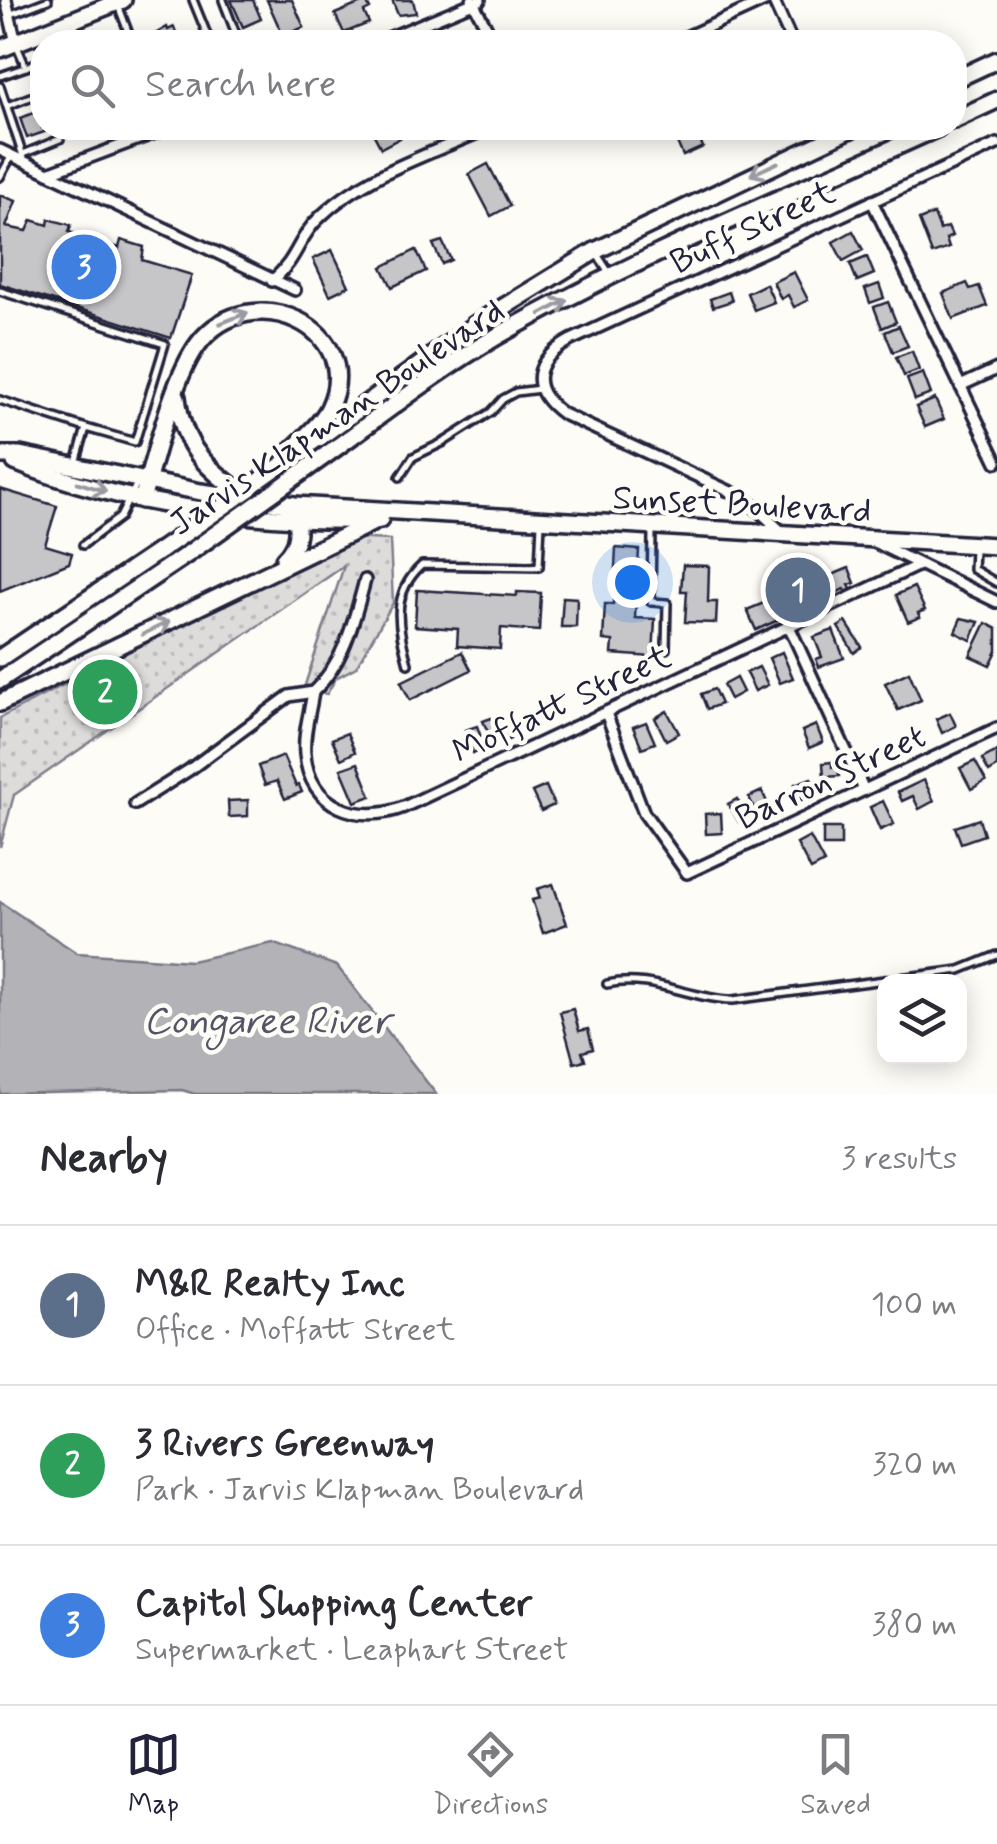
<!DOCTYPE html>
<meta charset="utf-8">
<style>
:root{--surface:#fff;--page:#f2f2f3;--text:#2b2b33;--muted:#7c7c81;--line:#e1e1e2;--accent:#22223b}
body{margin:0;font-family:Mynerve,sans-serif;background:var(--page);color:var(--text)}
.controls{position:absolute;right:30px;bottom:30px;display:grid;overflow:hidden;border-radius:20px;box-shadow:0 5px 25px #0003}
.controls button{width:90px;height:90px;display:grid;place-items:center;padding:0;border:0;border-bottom:2px solid var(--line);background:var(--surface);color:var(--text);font:50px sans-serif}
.you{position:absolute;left:632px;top:582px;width:35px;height:35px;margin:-25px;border:8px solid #fff;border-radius:50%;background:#1a73e8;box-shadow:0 0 0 15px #1a73e833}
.badge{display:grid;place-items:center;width:65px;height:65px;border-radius:50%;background:var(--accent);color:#fff;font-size:32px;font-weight:700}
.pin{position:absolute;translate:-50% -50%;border:5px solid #fff;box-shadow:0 2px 10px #0006}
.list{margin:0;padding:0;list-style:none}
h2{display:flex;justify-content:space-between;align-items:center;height:130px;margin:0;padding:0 40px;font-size:42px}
h2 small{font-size:32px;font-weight:400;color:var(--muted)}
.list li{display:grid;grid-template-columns:65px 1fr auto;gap:30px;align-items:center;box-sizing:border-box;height:160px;padding:0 40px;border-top:2px solid var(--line)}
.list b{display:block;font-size:38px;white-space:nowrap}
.list p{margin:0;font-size:32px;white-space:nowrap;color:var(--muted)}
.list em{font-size:32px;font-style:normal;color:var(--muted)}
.icon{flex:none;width:55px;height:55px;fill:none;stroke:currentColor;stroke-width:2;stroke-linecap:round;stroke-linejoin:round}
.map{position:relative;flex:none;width:997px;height:1094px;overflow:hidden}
.search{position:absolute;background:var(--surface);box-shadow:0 5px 25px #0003;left:30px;right:30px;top:30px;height:110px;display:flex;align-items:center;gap:25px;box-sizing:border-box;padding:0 35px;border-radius:40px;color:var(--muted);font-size:38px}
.sheet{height:610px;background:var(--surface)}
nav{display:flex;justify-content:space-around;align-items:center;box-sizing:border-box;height:140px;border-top:2px solid var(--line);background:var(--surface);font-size:28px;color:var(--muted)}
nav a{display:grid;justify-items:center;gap:5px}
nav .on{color:var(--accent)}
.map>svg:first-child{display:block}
</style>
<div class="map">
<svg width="997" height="1094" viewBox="0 0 997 1094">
<defs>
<pattern id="park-dots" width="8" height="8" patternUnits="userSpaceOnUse" patternTransform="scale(2.5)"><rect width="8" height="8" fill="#dddcdb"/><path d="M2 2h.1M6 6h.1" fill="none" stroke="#bdbcbd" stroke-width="1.8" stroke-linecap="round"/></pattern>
</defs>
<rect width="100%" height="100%" fill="#fdfcf7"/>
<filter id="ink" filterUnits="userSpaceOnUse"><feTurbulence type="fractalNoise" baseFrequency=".01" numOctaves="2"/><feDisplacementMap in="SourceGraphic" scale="20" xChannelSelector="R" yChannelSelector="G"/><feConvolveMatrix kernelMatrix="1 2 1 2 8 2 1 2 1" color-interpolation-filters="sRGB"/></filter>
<g filter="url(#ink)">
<path fill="url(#park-dots)" stroke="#807f8b" stroke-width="2.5" d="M346,538L390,540L393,603L356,667L336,678L327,694L303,691L344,566L14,795L0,847V718Z"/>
<path fill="#b2b2b7" stroke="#787885" stroke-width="2.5" d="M0,902L77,953L191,961L273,943L337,966L436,1094H195L182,1090L0,1094Z"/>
<g fill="#c6c6c8" stroke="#22223b" stroke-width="2.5">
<path d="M231,0H253L261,19L243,27Z"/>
<path d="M267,0H292L304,27L283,36Z"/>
<path d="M392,0H413L416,13L398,15Z"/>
<path d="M366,1L370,9L364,12L369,23L344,33L335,14Z"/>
<path d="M167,27L168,30L174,27L179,41L201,33L205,42H158L155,34Z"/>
<path d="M42,110V128H56L27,138L20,118Z"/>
<path d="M389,128H394L400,138L381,148L374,135Z"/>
<path d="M696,131L703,147L683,156L676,140Z"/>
<path d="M488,164L510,206L491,216L469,174Z"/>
<path d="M0,195L16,201L6,227L27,231L32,220L48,225L49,219L71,225L69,232L119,248L121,240L144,247L142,260L192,275L171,338L0,284Z"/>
<path d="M934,214L940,230L948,227L952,236L946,239L949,248L932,254L919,220Z"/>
<path d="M853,231L863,250L843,261L833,242Z"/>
<path d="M442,241L451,260L442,264L433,244Z"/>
<path d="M332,250L349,286L330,295L313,259Z"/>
<path d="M416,250L426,271L392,287L382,267Z"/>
<path d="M867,257L874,274L857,281L850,264Z"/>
<path d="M794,272L808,300L794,307L788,295L781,299L773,282Z"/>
<path d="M967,283L970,289L979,286L987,306L953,319L943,293Z"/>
<path d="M766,284L774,302L754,310L747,293Z"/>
<path d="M879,284L884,298L870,303L865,289Z"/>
<path d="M729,292L732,301L713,307L710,299Z"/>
<path d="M888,302L896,322L882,328L874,307Z"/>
<path d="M899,326L908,346L893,352L885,332Z"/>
<path d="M912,351L919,370L904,376L896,357Z"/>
<path d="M923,373L931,394L915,400L907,379Z"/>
<path d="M935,399L944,419L925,427L916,407Z"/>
<path d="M0,489L57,506L45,545L72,553L69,563L0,591Z"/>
<path d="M616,548L639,550L635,618L655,619L653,657L612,654L613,641L603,640L605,604H613Z"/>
<path d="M683,565L709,566L708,602H717L716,623L685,622L687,591H681Z"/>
<path d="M849,568L855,583L849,585L852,591L846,593L844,589L832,595L835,600L822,606L820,601L756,630L747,610Z"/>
<path d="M914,587L925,610L918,613L920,617L908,622L896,595Z"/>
<path d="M417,590L517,596V592L541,593L539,631L501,628L500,649L457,646L458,629L415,626Z"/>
<path d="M563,597L577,598L576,627H561Z"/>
<path d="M961,618L979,622L971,640L955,632Z"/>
<path d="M846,622L862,647L854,653L838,627Z"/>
<path d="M986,623L997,629V651L990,665L970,656Z"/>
<path d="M833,630L844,658L819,667L816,659L822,657L814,637Z"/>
<path d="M462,652L471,670L410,700L401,682Z"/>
<path d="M782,652L793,678L780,683L769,658Z"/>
<path d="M759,667L768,685L755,691L746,673Z"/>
<path d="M909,672L921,700L898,710L885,683Z"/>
<path d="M736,678L743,692L730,699L723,685Z"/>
<path d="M714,689L721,704L707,709L701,694Z"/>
<path d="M667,711L679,733L666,740L655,718Z"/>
<path d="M950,713L956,726L942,733L936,719Z"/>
<path d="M491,718L494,724L502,721L510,739L494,746L483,721Z"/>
<path d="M646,722L655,743L642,748L633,727Z"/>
<path d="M816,725L823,742L809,748L802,731Z"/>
<path d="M477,726L485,749L473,753L465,730Z"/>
<path d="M347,733L355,752L341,759L332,739Z"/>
<path d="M997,751V767L989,772L982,759Z"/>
<path d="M283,756L296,786L299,785L302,792L285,799L277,781L265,785L258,766Z"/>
<path d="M975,761L986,781L971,789L960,768Z"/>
<path d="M832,762V767H838L839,776L824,777L823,763Z"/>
<path d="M358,763L371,796L355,802L341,769Z"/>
<path d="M811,778L817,793L801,800L795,784Z"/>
<path d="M924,780L934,801L919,809L913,796L902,801L898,792Z"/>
<path d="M546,786L554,805L541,811L532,792Z"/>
<path d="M762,791L770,809L757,815L749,797Z"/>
<path d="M737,799L748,816L739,822L728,804Z"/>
<path d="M248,800V816L229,817L228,801Z"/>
<path d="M883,801L894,824L880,830L870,807Z"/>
<path d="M721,813L722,833L706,834L705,814Z"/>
<path d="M979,819L984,835L961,843L955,827Z"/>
<rect x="823" y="828" width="18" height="18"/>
<path d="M810,837L824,863L811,870L797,844Z"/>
<path d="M553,884L567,924L543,933L532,900L540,898L537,889Z"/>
<path d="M573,1009L579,1031L588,1029L593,1049L582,1052L585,1060L574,1063L560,1012Z"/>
</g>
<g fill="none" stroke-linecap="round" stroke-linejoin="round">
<g stroke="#22223b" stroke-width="12">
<g id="service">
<path d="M193,0L210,42"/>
<path d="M223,0L239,42"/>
<path d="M118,5L132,42"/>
<path d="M9,15L48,0"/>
<path d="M26,67L33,64L36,70"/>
<path d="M0,76L26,67L17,46"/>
<path d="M40,81L42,86"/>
<path d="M0,86L24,159"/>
<path d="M41,92H42"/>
<path d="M7,106L30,97"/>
<path d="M23,154L60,139"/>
<path d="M0,177L12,155"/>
<path d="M597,254L610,274"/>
<path d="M0,291L165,344L135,442L86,428"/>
<path d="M0,400L86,428L76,463"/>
<path d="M400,477L413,457L444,442L491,412L503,399L516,392L540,389"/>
<path d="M652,531L651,602L667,603L666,649"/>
<path d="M83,545L120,517L137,483"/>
<path d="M974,550L973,569L997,583"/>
<path d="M408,664C398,626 390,594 422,565L539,567L541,523"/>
<path d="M607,984C651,974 689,999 733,1000L960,970L997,955"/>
</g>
</g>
<g stroke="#22223b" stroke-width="16">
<g id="minor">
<path d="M6,0L16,43"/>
<path d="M472,0L494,42"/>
<path d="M773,0L792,42"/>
<path d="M379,42L480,0"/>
<path d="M675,42L767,0"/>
<path d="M0,150L295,290"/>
<path d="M48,173L168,128"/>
<path d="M872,201L997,462"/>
<path d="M272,281C298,259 298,238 318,219C363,174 431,154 489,128"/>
<path d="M960,386L997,369"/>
<path d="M781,531L746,499L563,414C527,388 534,360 571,340L997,144"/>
<path d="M872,541L997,602"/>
<path d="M789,626L864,790"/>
<path d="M313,692C310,713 303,733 305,754C309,807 359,825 404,807L919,565"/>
<path d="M313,692C344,663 354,621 365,580"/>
<path d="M606,713L644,813L687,873L997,728"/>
<path d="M135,804L189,770L289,696L313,692"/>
</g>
</g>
<g stroke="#22223b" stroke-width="22">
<g id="primary">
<path d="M0,49L123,0"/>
<path d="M0,455H20L201,492L294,505L997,546"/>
<path d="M15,462C126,507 261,523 380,520"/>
</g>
</g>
<g stroke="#22223b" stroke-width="22">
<g id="trunk">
<path d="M954,80L997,60"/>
<path d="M954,120L997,100"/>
<path d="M177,397C183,451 209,469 249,499"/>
<path d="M326,455C382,415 436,372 496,337C637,256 791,195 938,128"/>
<path d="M250,488L476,324L595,251L853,128"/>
<path d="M142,500C155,456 173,377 199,343C251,275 367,329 329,408C321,424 306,436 294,448"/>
<path d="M284,559C301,543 298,526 294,505"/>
<path d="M0,658L161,550"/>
<path d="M0,680L189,553"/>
<path d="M0,703L378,520"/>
</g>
</g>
<use href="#service" stroke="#fdfcf7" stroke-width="5"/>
<use href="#minor" stroke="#fdfcf7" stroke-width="9"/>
<use href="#primary" stroke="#fdfcf7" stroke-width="15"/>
<use href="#trunk" stroke="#fdfcf7" stroke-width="15"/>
<g stroke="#22223b" stroke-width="22" stroke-linecap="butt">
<g id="trunk-bridge">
<path d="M161,550L250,488"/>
<path d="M189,553L326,455"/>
</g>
</g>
<use href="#trunk-bridge" stroke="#fdfcf7" stroke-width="15"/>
</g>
<defs><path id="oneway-shaft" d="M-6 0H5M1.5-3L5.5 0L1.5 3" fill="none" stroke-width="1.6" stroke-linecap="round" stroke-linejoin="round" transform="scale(2.5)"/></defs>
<g stroke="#9a9aa2">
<use href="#oneway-shaft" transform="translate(764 169) rotate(155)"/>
<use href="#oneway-shaft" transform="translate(554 307) rotate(-28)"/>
<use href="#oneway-shaft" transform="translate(234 318) rotate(-22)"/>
<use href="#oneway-shaft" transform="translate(92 487) rotate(17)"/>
<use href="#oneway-shaft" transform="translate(156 628) rotate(-26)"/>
</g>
</g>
<g text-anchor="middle" stroke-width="9" stroke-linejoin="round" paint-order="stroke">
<g font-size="35" fill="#22223b" stroke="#fdfcf7">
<text transform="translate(752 226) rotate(-25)" y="12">Buff Street</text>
<text transform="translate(336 416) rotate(-34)" y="12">Jarvis Klapman Boulevard</text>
<text transform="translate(742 503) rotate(3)" y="12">Sunset Boulevard</text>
<text transform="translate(561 703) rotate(-25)" y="12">Moffatt Street</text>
<text transform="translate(830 776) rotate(-25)" y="12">Barron Street</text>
</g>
<g font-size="38" font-style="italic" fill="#545466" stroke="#fdfcf7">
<text x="267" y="1033">Congaree River</text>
</g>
</g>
</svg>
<div class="controls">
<button><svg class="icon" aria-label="layers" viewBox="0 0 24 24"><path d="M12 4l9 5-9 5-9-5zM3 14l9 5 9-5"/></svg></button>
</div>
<div class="you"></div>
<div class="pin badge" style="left:798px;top:590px;background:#5c6f8a">1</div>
<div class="pin badge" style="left:105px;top:692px;background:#2e9e5b">2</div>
<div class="pin badge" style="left:84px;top:267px;background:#3f7fe0">3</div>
<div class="search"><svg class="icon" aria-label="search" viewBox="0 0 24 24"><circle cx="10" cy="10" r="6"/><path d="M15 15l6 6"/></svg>Search here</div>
</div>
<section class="sheet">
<h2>Nearby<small>3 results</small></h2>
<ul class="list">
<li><span class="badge" style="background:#5c6f8a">1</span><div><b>M&amp;R Realty Inc</b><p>Office · Moffatt Street</p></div><em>100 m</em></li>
<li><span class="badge" style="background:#2e9e5b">2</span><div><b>3 Rivers Greenway</b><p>Park · Jarvis Klapman Boulevard</p></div><em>320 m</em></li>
<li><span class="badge" style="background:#3f7fe0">3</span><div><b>Capitol Shopping Center</b><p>Supermarket · Leaphart Street</p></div><em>380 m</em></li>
</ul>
</section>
<nav>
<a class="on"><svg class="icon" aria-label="map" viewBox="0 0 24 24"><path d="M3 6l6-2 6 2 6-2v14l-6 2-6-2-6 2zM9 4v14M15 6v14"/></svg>Map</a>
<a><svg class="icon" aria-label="directions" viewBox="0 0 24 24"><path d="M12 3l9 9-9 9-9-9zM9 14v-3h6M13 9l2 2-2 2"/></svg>Directions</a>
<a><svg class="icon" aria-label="saved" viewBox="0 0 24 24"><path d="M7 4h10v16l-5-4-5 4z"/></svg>Saved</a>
</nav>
